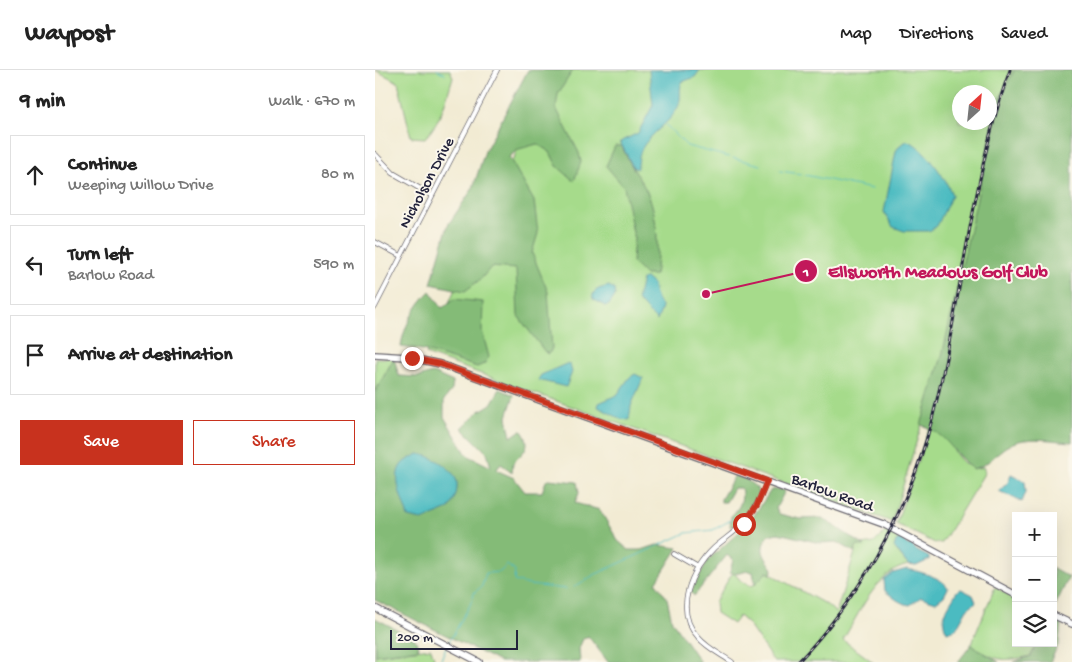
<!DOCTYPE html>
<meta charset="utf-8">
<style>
:root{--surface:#fff;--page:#f2f2f2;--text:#222;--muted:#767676;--line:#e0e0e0;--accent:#c8321e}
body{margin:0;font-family:"Gochi Hand",sans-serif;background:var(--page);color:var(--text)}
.controls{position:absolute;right:15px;bottom:15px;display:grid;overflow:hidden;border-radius:0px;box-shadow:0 5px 20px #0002}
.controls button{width:45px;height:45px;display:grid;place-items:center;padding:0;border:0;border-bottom:1px solid var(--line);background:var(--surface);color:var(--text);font:25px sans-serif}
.compass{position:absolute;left:577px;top:15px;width:45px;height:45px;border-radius:50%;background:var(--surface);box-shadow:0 5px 20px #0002;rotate:27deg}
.scale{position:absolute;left:15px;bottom:12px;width:128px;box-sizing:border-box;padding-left:5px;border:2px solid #22223b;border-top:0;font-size:14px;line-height:18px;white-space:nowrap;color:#22223b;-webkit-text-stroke:4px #fbf7ec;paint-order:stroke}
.stop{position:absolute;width:15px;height:15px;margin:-11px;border:4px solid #c8321e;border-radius:50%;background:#fff}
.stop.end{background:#c8321e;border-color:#fff;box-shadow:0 1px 5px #0008}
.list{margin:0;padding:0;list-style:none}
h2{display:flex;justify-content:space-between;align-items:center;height:65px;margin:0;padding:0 20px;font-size:21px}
h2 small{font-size:16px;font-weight:400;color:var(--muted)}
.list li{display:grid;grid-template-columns:32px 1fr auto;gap:15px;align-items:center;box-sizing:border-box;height:80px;margin:0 10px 10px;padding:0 10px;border:1px solid var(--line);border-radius:0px}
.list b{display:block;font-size:19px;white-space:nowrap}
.list p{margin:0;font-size:16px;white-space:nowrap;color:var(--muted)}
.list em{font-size:16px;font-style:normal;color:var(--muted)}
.actions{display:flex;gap:10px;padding:15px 20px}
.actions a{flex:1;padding:11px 0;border:1px solid var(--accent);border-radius:0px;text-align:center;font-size:18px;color:var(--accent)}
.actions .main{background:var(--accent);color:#fff}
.icon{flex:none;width:28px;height:28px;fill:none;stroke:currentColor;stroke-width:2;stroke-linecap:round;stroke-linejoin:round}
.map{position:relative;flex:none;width:697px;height:592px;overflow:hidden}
header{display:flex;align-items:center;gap:30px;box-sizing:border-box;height:70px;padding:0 25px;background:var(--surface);border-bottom:1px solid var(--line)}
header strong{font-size:24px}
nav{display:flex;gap:28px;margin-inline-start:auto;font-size:18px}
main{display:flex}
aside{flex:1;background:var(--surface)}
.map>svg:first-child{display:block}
</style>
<header>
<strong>Waypost</strong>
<nav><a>Map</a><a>Directions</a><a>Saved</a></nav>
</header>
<main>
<aside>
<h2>9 min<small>Walk · 670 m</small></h2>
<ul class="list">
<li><svg class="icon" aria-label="ahead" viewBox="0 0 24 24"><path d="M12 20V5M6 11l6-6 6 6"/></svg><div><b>Continue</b><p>Weeping Willow Drive</p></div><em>80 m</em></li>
<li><svg class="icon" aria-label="left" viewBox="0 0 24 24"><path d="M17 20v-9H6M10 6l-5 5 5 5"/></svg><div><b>Turn left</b><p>Barlow Road</p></div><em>590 m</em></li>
<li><svg class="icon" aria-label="arrive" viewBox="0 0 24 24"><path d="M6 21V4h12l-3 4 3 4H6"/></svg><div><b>Arrive at destination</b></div></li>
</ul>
<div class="actions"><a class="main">Save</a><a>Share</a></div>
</aside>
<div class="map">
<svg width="697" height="592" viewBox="0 0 697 592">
<rect width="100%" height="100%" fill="#fbf7ec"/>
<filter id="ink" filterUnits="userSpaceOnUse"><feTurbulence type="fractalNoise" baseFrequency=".02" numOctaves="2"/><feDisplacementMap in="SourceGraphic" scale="10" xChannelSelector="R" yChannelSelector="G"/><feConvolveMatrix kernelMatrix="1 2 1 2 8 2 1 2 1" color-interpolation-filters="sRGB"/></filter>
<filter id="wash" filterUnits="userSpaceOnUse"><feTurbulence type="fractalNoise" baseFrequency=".0096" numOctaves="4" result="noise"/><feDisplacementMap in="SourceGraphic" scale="20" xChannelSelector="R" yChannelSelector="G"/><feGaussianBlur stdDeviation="1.12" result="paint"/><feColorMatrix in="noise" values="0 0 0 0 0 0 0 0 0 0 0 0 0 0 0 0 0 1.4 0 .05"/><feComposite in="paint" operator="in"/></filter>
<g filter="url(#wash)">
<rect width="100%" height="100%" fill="#f2ebd3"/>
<g fill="#a6db8b" stroke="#647e63" fill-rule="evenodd">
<path d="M0,0H75L78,7C71,29 66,52 50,68L36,67L23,12Z"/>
<path d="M178,0H639L623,33L577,255L517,452L51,284ZM584,22H614V52H584Z"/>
<path d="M0,288H19L0,322Z"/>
<path d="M554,358C569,361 576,379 585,389C588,393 594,396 598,399L608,397L610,402L572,465L567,473H560L521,454Z"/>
<path d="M511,461L526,468L523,469L524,484L533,495C501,502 484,544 468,570L498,592H399L373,554L364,546L358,554L341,543L340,532L356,505L359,503L367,512L377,516L392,502L452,535L461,543L482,476L499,473Z"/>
<path d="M620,517L641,529V573H662L656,586C625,592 622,591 596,575Z"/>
<path d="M56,578L60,592H0V585Z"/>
</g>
<g fill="#84bb77" stroke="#536e59">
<path d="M153,0H198L183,24L181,38L204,83L206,92L199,111L182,96L175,82L162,74L144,79L134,87L159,131L163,163L157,183L173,222L177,278L174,284L170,282L143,246L141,199L116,197L106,209L90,221L56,214L73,155L98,118L110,81Z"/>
<path d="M639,0H697V372C678,371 651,365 634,375C619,383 617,394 598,399C578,384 572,363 546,355L567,286L623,33Z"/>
<path d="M240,76H247C253,93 265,107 273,124C283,145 284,182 280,205H270L257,192L259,168L249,117L231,96Z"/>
<path d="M55,221L67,238L79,229L108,232L107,261L114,287L109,294L102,297L48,280L26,277C28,257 41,235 55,221Z"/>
<path d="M19,288L24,306L43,307L58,303L78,312L77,320L69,330V347L92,385L116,397L112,383L87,358L103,342L116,334L125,319L139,325L132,347L136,367L146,360C159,376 148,382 138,393L137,402L126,394L121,400L139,408L150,422H167L171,411L174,409L202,412L204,423L200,433L225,440L243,471L254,480H266L282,475L303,478L281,513L292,528L297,551L325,592H233L213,566L208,569L204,578L205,592H125L0,530V322Z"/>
<path d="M360,405L372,410L382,418L383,425L365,454L355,457L356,446C365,438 369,429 366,418H359L351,432H346V429Z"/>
<path d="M406,419L410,421L401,438L404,444L425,449L447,448L490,476H482L479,482L462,472L445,473L403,463L393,465C383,481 389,485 398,499L396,504L392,502L380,514L378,502L373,501L360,504L355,502L358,490L352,485L319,526L316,521L333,490L374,453L396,420Z"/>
<path d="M678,498L694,507L680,536H678Z"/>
<path d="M0,548L40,569L44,579L0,585Z"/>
<path d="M680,552L686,554L684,573L675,592H639L656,586L662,573H678V553Z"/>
<path d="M596,575L624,592H583Z"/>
</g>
<g fill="#4cbbc1" stroke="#376e7e">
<path d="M274,0H325L320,7L307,12C303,20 308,29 302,39C293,55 275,63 266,80C263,87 264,93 262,99L258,97L245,72L263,63L278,35Z"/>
<path d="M532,71C548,74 572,110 577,125L562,156L554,161H529L518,157L509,142L521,81L525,75Z"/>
<path d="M271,208L278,214L280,225L287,238L282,251L262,230L267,209Z"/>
<path d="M234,216L239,219L240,226L234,235L230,236L218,229C216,219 227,218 234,216Z"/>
<path d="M191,294L195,295L197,302L191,317L163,310L166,305Z"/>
<path d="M260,304L268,308L256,336L254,350L246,349L223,337L224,333L242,325L254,308Z"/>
<path d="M43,384C56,385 80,398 82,413C83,422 79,431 74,439L47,450L33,447C29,432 14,405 29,392C33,389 39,387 43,384Z"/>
<path d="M636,404L650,411L651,422L647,432L624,421L633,412Z"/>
<path d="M526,468L533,475H537L542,481L554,487V490L541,496L533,495L519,477L521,471Z"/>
<path d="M532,499C543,501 569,508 573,518L569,526L561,532L546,527L535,535C525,534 518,527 510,521L509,510L518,503Z"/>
<path d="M586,519L598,525L601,532L592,539L581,559L572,562C563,546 575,535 582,521Z"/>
</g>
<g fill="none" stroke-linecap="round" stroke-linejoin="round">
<g stroke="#4cbbc1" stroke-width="1">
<path d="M62,0L70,4"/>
<path d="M291,55L312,76L354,87"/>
<path d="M358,88L386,95"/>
<path d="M405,101L426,104"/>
<path d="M430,105L497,119"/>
<path d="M199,517L219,505L311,463L338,460L363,446"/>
<path d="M73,574L95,535L99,523L107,516L111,503L125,502L132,495L140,501L139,511L154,515L191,519"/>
<path d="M65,592L71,577"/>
</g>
</g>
</g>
<g filter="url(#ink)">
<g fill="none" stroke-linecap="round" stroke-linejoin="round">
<g stroke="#6b6870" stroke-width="5.5">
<g id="street">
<path d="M0,84L18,103L56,125"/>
<path d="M0,172L26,186"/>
<path d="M0,237L122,0"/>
<path d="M299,484L323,498"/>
<path d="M357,592C345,584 332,578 323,567C298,540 316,500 339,478C350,468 363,461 373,448C382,437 387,424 392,411"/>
</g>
</g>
<g stroke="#6b6870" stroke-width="8">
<g id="secondary">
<path d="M0,285L32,287L65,294L508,454L641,525"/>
<path d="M0,538L104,592"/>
<path d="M678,545L697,554"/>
</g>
</g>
<use href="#street" stroke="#fff" stroke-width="4"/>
<use href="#secondary" stroke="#fff" stroke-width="5.5"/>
<g stroke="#22223b" stroke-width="3">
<path id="rail" d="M423,592C483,529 529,448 553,364C572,297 582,226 595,157C606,104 616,51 635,0"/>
</g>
<use href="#rail" stroke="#fbf7ec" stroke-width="1" stroke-dasharray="4" stroke-linecap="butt"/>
</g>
</g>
<g fill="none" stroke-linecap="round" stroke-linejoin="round" filter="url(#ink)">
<path stroke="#c8321e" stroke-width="6" d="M37,288L65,294L392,411L382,435L369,454"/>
</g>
<g text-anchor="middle" stroke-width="4" stroke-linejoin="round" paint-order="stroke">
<g font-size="16" fill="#22223b" stroke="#fbf7ec">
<text transform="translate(50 112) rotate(-62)" y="6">Nicholson Drive</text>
<text transform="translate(458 421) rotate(20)" y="6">Barlow Road</text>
</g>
</g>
<path fill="none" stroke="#c2185b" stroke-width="2" d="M331 224L431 201"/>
<g fill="#c2185b" stroke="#fbf7ec" stroke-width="2">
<circle cx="331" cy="224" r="5"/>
<circle cx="431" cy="201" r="12"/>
</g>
<g font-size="15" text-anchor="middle" font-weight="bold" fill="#fff">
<text x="431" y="206">1</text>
</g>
<g font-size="18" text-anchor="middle" font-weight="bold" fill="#c2185b" stroke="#fbf7ec" stroke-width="4" stroke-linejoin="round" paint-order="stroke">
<text x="563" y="207">Ellsworth Meadows Golf Club</text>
</g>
</svg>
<div class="controls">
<button>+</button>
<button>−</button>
<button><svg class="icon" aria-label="layers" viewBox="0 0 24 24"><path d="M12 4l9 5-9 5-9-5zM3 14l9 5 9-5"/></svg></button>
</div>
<svg class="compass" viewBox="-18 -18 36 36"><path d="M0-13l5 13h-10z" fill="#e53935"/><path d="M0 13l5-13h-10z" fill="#767676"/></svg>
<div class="scale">200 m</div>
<div class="stop" style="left:369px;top:454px"></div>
<div class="stop end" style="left:37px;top:288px"></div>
</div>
</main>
